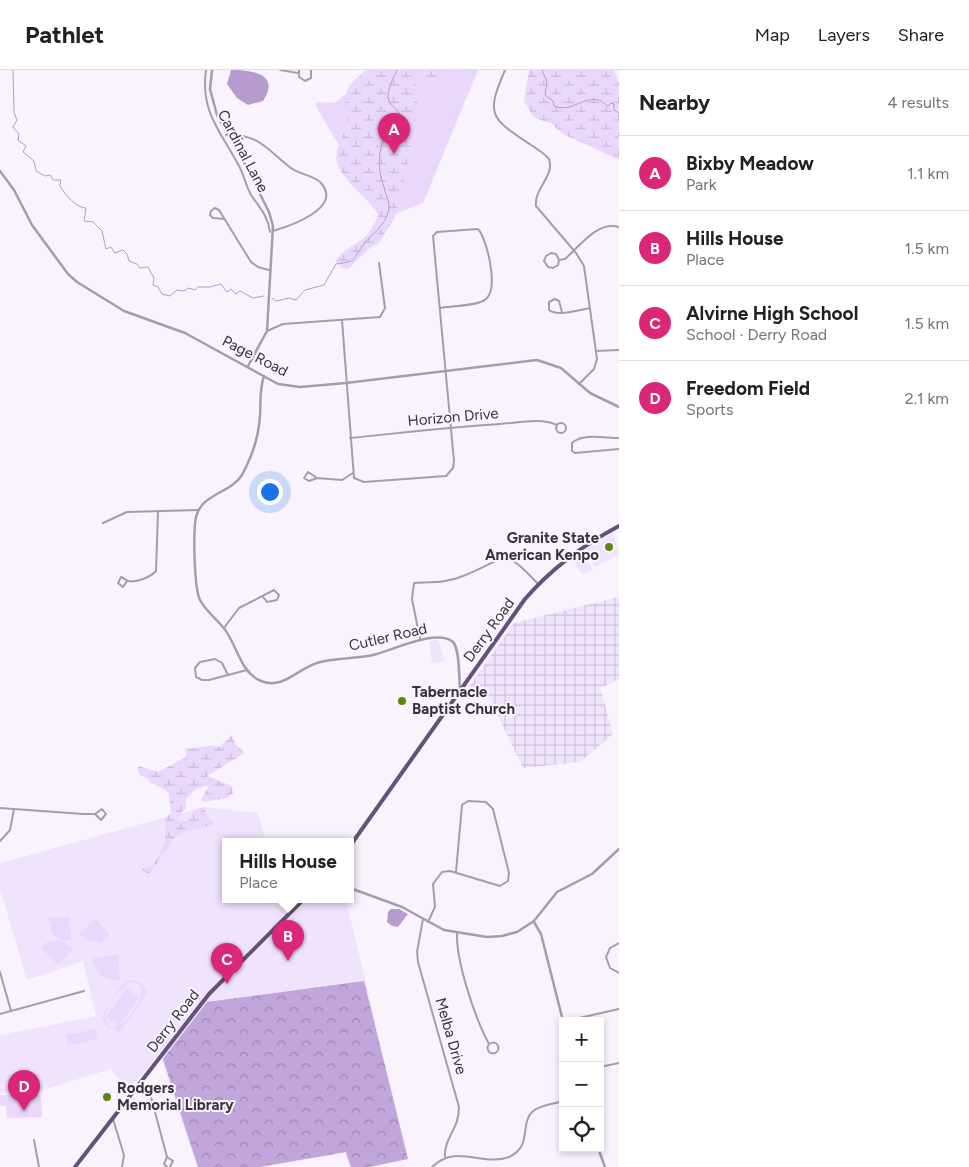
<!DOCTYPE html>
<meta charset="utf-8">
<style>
:root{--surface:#fff;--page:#f2f2f2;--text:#202124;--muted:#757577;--line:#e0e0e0;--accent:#db2777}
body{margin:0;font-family:Figtree,sans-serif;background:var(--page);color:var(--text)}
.controls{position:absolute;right:15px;bottom:15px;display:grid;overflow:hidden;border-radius:0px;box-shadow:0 2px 8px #0003}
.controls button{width:45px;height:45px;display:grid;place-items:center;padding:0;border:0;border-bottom:1px solid var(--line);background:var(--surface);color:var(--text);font:25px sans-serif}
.you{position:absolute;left:269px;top:421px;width:18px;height:18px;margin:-12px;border:4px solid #fff;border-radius:50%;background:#1a73e8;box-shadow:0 0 0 8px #1a73e833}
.badge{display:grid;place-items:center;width:32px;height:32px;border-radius:50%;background:var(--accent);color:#fff;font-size:16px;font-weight:700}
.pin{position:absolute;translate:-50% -41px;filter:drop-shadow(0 1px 2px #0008)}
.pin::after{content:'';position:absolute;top:26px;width:18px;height:15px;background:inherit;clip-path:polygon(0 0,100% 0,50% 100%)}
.popup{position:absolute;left:222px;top:768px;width:132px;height:65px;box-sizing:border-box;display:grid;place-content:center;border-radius:0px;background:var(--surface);filter:drop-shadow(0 1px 4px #0005);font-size:16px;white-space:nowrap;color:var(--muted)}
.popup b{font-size:19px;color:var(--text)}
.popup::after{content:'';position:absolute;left:50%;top:100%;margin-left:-10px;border:10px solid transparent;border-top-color:var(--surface)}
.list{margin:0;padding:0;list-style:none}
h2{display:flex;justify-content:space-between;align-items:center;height:65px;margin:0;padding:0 20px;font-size:21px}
h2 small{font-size:16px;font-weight:400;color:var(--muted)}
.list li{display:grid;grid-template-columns:32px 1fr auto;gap:15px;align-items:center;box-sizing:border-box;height:75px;padding:0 20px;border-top:1px solid var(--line)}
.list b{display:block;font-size:19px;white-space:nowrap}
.list p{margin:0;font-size:16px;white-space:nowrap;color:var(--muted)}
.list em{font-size:16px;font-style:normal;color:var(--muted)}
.icon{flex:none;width:28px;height:28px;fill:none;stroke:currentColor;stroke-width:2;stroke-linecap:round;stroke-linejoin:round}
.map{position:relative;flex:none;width:619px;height:1097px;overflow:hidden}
header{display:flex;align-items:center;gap:30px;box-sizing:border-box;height:70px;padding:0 25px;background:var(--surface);border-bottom:1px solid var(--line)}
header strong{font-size:24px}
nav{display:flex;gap:28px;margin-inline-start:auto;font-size:18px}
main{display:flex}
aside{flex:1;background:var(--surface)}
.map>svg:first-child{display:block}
</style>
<header>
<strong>Pathlet</strong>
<nav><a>Map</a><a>Layers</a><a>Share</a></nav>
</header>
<main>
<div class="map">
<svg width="619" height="1097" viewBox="0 0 619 1097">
<defs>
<pattern id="industrial-grid" width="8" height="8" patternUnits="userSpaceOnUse" patternTransform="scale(1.25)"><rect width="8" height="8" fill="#f0e4fd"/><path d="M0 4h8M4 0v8" fill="none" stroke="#cec4da"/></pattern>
<pattern id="forest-crowns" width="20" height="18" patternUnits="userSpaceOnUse" patternTransform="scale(1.25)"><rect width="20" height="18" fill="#c0a6da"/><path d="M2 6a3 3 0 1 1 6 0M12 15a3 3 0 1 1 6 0" fill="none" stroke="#9d88b2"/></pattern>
<pattern id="wetland-marsh" width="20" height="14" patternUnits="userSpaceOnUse" patternTransform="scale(1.25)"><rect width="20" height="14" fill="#ead8fc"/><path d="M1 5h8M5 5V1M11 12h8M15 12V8" fill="none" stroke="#c9bad9"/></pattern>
</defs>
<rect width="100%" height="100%" fill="#f8f3fd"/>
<g fill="#f0e4fd">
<path d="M613,463L619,484L596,497L584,480Z"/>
<path d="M581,482L593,499L583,505L571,488Z"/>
<path d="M438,570L445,591L432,593L429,571Z"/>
<path d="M203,737L258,743L266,772H226V830H283L289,847L308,830H346L408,1089L373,1097H350L345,1083L263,1097H197L159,983L129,1021L111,999L39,1021L0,1023V965L96,946L83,891L27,910L0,819V793Z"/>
</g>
<path fill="url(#industrial-grid)" d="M619,527V609L600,618L613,664L580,692L523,698L490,629L463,625L514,553Z"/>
<g fill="#ead8fc" fill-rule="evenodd">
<path d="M374,0H478L423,133L382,149L316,36V32L335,33Z"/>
<path d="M70,847L71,870L62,871L74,879L58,895L41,878L47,872L62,870L53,865L48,848Z"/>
<path d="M95,849L110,865L100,873L87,870L79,864Z"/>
<path d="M118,884L120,910C103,911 96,904 92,888Z"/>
<path d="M130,910L140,912L148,922L120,962L106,956L102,946L122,915ZM134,912L141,916C146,928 124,960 110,957L105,951C104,939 122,913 134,912Z"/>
<path d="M126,918L139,927L119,956L106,947Z"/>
<path d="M96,959L98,969L68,976L66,965Z"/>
<path d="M41,1025L42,1047L7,1048L6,1036H0V1025Z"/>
</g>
<path fill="url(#forest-crowns)" d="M364,911L408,1089L369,1097H351L346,1082L259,1097H198L163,989L207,932Z"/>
<g fill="url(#wetland-marsh)">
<path d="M366,0H460L438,10L428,8L416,12L415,24L418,34L403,119L394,149L378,174L371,177L348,199L342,198L335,191C349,171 367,177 378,145C372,131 348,116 339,98C331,82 344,70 346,54C347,44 344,33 346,23C349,13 359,7 366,0Z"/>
<path d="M529,0H614L619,13V90L563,64L551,53L534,48L524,31Z"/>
<path d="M232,665L235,674L244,682L243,684L207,706L232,716L233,723L227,728L204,732L201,730L209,716C198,716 193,721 186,729V739L182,741L178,749L180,752L189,750L194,741L204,737L207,747L214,751L213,755L183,762L174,769L149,805L141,799L153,796L165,773V748L171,743L169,724L166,720L149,712V709L140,705L137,700L138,696L158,702L186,687L185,678C196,680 209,673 219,677Z"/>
</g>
<g fill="#b69bcf">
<path d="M231,0C251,0 281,3 263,31L248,35L237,28L227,14Z"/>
<path d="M391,839H399L408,844L398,857L392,856L387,852L388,842Z"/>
</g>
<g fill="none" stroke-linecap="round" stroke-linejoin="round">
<g stroke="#b69bcf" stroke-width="1">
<path d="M13,0L14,43L17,50L13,57L19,64L18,70L26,76L23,82L34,91L36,101L45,106L50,105L53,110H61L60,116C66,126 77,138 86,138L84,151L93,152L102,161L106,179L111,177L115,183L123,180L127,184L129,191L137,194L140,198L148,197L154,208L153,215L158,217L162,224L170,226L177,220L184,221L188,218L195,220L198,217H210L221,214L227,222L231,219L236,224L240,221L253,228L264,226"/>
<path d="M542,0L547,12L545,25L553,31L554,36C571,43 581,27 598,30C602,30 604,34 608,36L611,33L614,34V40L619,43"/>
<path d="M272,228L276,231L289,228L296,230L305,220L324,215L336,194C359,191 351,190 364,174C373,163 389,152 389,136C389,130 385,123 384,117C377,97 377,77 390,59H401C405,38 389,39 388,27C387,20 394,7 397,0"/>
</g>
<g stroke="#a79bb2" stroke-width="2">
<path d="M206,0C200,42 221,62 239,96C244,105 246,116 251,125C260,138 268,146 270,162"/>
<path d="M280,0L298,3"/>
<path d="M299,0V7L305,11L311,8V0"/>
<path d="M505,0C485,46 491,48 531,75C537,79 544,83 549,89C555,106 534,118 536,136L576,183L584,196L597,289L594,299L579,314"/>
<path d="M226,65C260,64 266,79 291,98C300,105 314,105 321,113C343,138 290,156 273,161"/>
<path d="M224,149L213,148L210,145L211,141L215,138L219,140L251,192L258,197L269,200"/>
<path d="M559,190L558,195L553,198L548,197L544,191L546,186L551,183L556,184L559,190L565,189C580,176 597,151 619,157"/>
<path d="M562,242L559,231L555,229L549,232V240C558,247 580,240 590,238"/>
<path d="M342,250L354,408L364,412L446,406L453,398L454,391L433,166L437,162L478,159C487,169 499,218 486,229C479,236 450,236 440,238"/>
<path d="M267,261L283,254L380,247L385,238L379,193"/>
<path d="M596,281L619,280"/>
<circle cx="561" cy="358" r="5"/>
<path d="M350,368C400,363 450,357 500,354C517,353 541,347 557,355"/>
<path d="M619,368C605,368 582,363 572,373V381L575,383L619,379"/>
<path d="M317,408L309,411L304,408L308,402L317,408L342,410L353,403"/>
<path d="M103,453L127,442L198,440"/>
<path d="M127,511L123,517L118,513L121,507C124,508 126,510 128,511C136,513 151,507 156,501L158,441"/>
<path d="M224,558L239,538L274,520L279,525L277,530L267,532L263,527"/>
<path d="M420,569L412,529L414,513C431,512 447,513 463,506C506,490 501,473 538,514"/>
<path d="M228,605L222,593L215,589L200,592L195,598L196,607L202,610H209L247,600"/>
<path d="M0,738L83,744H95L102,739L106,744L101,750L95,744"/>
<path d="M0,771L10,760L14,739"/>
<path d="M423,849L417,882L418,892L459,1037C459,1060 444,1067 445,1087"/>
<path d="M428,852L435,837L433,814L442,802L450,801L500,816L508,811L509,803L493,739L486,732L468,731L462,735L456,802"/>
<path d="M457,863C456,892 475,948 489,974"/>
<path d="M619,873L610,878L606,887L610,898L619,903"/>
<path d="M0,902L11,941"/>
<path d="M0,944L84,921"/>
<path d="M566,951L619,939"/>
<circle cx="493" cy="978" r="5.5"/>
<path d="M600,997L619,993"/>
<path d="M141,1015L151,1027L167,1087L164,1094L167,1097"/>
<path d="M113,1049L124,1085L122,1097"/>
<path d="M34,1070L39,1097"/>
<path d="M167,1087L173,1091L170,1097"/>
<path d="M432,1097C457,1073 481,1097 509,1087C533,1076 519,1054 533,1041C540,1035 554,1034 563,1031"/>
</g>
<g stroke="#a79bb2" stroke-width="2.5">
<path d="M212,0L210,19L217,45L246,96L269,142L273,156L267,261L248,296"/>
<path d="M0,101L14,120L32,155L68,204L77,212L124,241L185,263L278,314L300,317L346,313L537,290L561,298L590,323L619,337"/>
<path d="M264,306C258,324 262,338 259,355C257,372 250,390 242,405C231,423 201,424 196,447C193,461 194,518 200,530C206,541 215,548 222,556C237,572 239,602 261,611C283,620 297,599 317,593C335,588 354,589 373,585C391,581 437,558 453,572C460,579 459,610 460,620"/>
<path d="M350,818L402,837L444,860L487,867L502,866L517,862L534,851L557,822L592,804L619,779"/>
<path d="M534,852L541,864L563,951"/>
<path d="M598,1078L605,1097"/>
</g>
<g stroke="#665279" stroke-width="4">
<path d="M350,776L525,529C552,498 583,475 619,456"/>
<path d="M75,1097L209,924L303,830"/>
</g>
</g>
<g fill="#5e850b" stroke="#f8f3fd" stroke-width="2">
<circle cx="609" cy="477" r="5"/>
<circle cx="402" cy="631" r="5"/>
<circle cx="107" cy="1027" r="5"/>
</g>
<g text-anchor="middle" stroke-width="4" stroke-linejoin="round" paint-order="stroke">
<g font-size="15" fill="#37323b" stroke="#f8f3fd">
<text transform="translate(243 81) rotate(62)" y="5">Cardinal Lane</text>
<text transform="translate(255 286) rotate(27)" y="5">Page Road</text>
<text transform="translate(453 347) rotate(-5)" y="5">Horizon Drive</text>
<text transform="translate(489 560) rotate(-54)" y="5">Derry Road</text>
<text transform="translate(388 567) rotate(-13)" y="5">Cutler Road</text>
<text transform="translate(173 951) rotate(-52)" y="5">Derry Road</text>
<text transform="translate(451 966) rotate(74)" y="5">Melba Drive</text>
</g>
<g font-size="15" font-weight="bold" fill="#37323b" stroke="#f8f3fd" text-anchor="start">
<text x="599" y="473" text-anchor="end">Granite State<tspan x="599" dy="17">American Kenpo</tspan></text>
<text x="412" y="627">Tabernacle<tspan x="412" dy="17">Baptist Church</tspan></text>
<text x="117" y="1023">Rodgers<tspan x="117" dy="17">Memorial Library</tspan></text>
</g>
</g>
</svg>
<div class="controls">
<button>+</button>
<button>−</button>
<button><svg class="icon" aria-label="locate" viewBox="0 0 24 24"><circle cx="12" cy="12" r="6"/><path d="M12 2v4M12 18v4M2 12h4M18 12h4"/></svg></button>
</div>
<div class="you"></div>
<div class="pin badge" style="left:394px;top:84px">A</div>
<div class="pin badge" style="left:288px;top:891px">B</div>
<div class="popup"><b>Hills House</b>Place</div>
<div class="pin badge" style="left:227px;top:914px">C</div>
<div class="pin badge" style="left:24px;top:1041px">D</div>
</div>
<aside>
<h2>Nearby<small>4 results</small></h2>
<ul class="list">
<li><span class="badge">A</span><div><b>Bixby Meadow</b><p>Park</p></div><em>1.1 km</em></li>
<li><span class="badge">B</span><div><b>Hills House</b><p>Place</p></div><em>1.5 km</em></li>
<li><span class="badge">C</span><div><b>Alvirne High School</b><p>School · Derry Road</p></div><em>1.5 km</em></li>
<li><span class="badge">D</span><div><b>Freedom Field</b><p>Sports</p></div><em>2.1 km</em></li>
</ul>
</aside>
</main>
